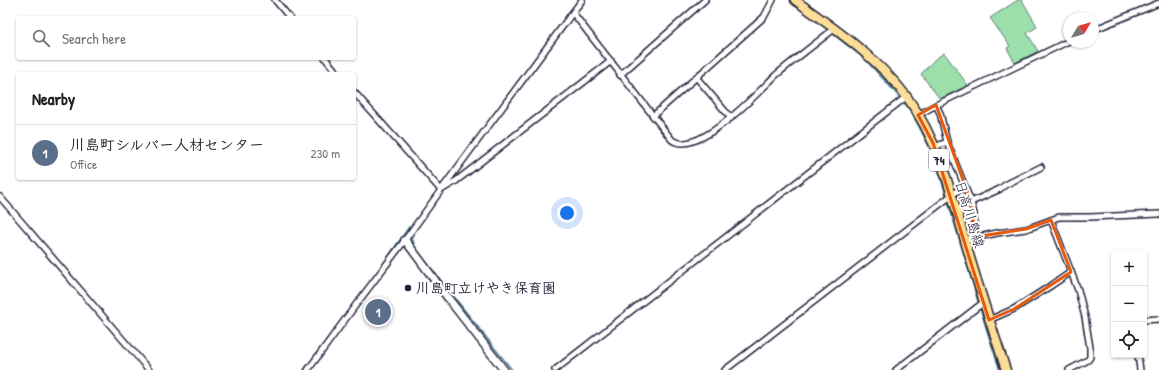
<!DOCTYPE html>
<meta charset="utf-8">
<style>
:root{--surface:#fff;--page:#f6f6f6;--text:#222;--muted:#767676;--line:#e0e0e0;--accent:#22223b}
body{margin:0;font-family:"Patrick Hand","Klee One",sans-serif;background:var(--page);color:var(--text)}
.controls{position:absolute;right:12px;bottom:12px;display:grid;overflow:hidden;border-radius:4px;box-shadow:0 1px 3px #0004}
.controls button{width:36px;height:36px;display:grid;place-items:center;padding:0;border:0;border-bottom:1px solid var(--line);background:var(--surface);color:var(--text);font:20px sans-serif}
.compass{position:absolute;left:1063px;top:12px;width:36px;height:36px;border-radius:50%;background:var(--surface);box-shadow:0 1px 3px #0004;rotate:52deg}
.you{position:absolute;left:567px;top:213px;width:14px;height:14px;margin:-10px;border:3px solid #fff;border-radius:50%;background:#1a73e8;box-shadow:0 0 0 6px #1a73e833}
.badge{display:grid;place-items:center;width:26px;height:26px;border-radius:50%;background:var(--accent);color:#fff;font-size:13px;font-weight:700}
.pin{position:absolute;translate:-50% -50%;border:2px solid #fff;box-shadow:0 1px 4px #0006}
.list{margin:0;padding:0;list-style:none}
h2{display:flex;justify-content:space-between;align-items:center;height:52px;margin:0;padding:0 16px;font-size:17px}
h2 small{font-size:13px;font-weight:400;color:var(--muted)}
.list li{display:grid;grid-template-columns:26px 1fr auto;gap:12px;align-items:center;box-sizing:border-box;height:56px;padding:0 16px;border-top:1px solid var(--line)}
.list b{display:block;font-size:15px;white-space:nowrap}
.list p{margin:0;font-size:13px;white-space:nowrap;color:var(--muted)}
.list em{font-size:13px;font-style:normal;color:var(--muted)}
.icon{flex:none;width:22px;height:22px;fill:none;stroke:currentColor;stroke-width:2;stroke-linecap:round;stroke-linejoin:round}
.map{position:relative;flex:none;width:1159px;height:370px;overflow:hidden}
.search{position:absolute;background:var(--surface);box-shadow:0 1px 3px #0004;left:16px;top:16px;width:340px;height:44px;display:flex;align-items:center;gap:10px;box-sizing:border-box;padding:0 14px;border-radius:4px;color:var(--muted);font-size:15px}
.panel{position:absolute;background:var(--surface);box-shadow:0 1px 3px #0004;left:16px;top:72px;width:340px;height:108px;border-radius:4px}
.map>svg:first-child{display:block}
</style>
<div class="map">
<svg width="1159" height="370" viewBox="0 0 1159 370">
<rect width="100%" height="100%" fill="#fff"/>
<filter id="ink" filterUnits="userSpaceOnUse"><feTurbulence type="fractalNoise" baseFrequency=".025" numOctaves="2"/><feDisplacementMap in="SourceGraphic" scale="8" xChannelSelector="R" yChannelSelector="G"/><feConvolveMatrix kernelMatrix="1 2 1 2 8 2 1 2 1" color-interpolation-filters="sRGB"/></filter>
<g filter="url(#ink)">
<g fill="#9cdfab" stroke="#5f8073">
<path d="M1018,0H1022L1037,26V27L1027,33L1038,51L1015,63L1007,48L1010,46L990,18Z"/>
<path d="M944,53L968,85L940,99L921,74L935,59Z"/>
</g>
<g fill="none" stroke-linecap="round" stroke-linejoin="round">
<g stroke="#5d8d9d" stroke-width="2">
<path d="M803,10L865,59L889,85L908,107L919,126L935,158L986,327L1000,370"/>
<path d="M304,370L382,266L409,227L415,248L512,370"/>
</g>
<g stroke="#22223b" stroke-width="8">
<g id="street">
<path d="M275,0L290,18"/>
<path d="M573,13L672,140C698,158 758,92 776,75C795,59 815,44 834,29"/>
<path d="M1093,30L1159,3"/>
<path d="M325,58L338,74"/>
<path d="M620,75L705,0"/>
<path d="M696,77L731,118"/>
<path d="M354,92L441,190L456,181L611,61"/>
<path d="M936,105L940,113L947,142L971,202L974,214L975,237"/>
<path d="M918,115L936,105L1069,41"/>
<path d="M653,116L764,17L773,0"/>
<path d="M934,147L947,142"/>
<path d="M0,197L149,370"/>
<path d="M971,202L1000,189L1005,185L1041,167"/>
<path d="M1051,220L1078,290L1085,317L1090,348V357L1088,360L1069,370"/>
<path d="M965,240L997,233L1026,229L1059,217H1090L1159,214"/>
<path d="M989,320L1014,309L1052,285L1071,272"/>
<path d="M1144,320L1159,319"/>
<path d="M1138,355L1140,370"/>
<path d="M308,370L355,306L405,240L441,190L582,0"/>
<path d="M555,370L906,97"/>
<path d="M725,370L952,195L960,189H965"/>
<path d="M896,370L984,302"/>
</g>
</g>
<g stroke="#22223b" stroke-width="10">
<path id="secondary" d="M405,240L451,302L504,370"/>
</g>
<g stroke="#22223b" stroke-width="11">
<path id="primary" d="M795,0C835,29 877,57 907,97C940,142 953,199 968,251C980,291 993,331 1006,370"/>
</g>
<use href="#street" stroke="#fff" stroke-width="5"/>
<use href="#secondary" stroke="#fff" stroke-width="7"/>
<use href="#primary" stroke="#fcde96" stroke-width="8"/>
</g>
</g>
<path fill="none" stroke="#e8590c" stroke-width="3" stroke-linejoin="round" d="M936,105L971,202L975,237L1026,229L1051,220L1071,272L1014,309L989,320L933,143L918,115Z"/>
<circle fill="#22223b" stroke="#fff" stroke-width="1.5" cx="408" cy="288" r="4"/>
<g text-anchor="middle" stroke-width="4" stroke-linejoin="round" paint-order="stroke">
<rect fill="#fff" stroke="#646476" stroke-width="1" x="929" y="149" width="20" height="22" rx="3"/>
<g font-size="13" font-weight="bold" fill="#22223b">
<text x="939" y="165">74</text>
</g>
<g font-size="14" fill="#22223b" stroke="#fff">
<text transform="translate(970 214) rotate(73)" y="5">日高川島線</text>
</g>
<g font-size="14" font-weight="bold" fill="#22223b" stroke="#fff" text-anchor="start">
<text x="416" y="293">川島町立けやき保育園</text>
</g>
</g>
</svg>
<div class="controls">
<button>+</button>
<button>−</button>
<button><svg class="icon" aria-label="locate" viewBox="0 0 24 24"><circle cx="12" cy="12" r="6"/><path d="M12 2v4M12 18v4M2 12h4M18 12h4"/></svg></button>
</div>
<svg class="compass" viewBox="-18 -18 36 36"><path d="M0-13l5 13h-10z" fill="#e53935"/><path d="M0 13l5-13h-10z" fill="#767676"/></svg>
<div class="you"></div>
<div class="pin badge" style="left:378px;top:312px;background:#5c6f8a">1</div>
<div class="search"><svg class="icon" aria-label="search" viewBox="0 0 24 24"><circle cx="10" cy="10" r="6"/><path d="M15 15l6 6"/></svg>Search here</div>
<section class="panel">
<h2>Nearby<small></small></h2>
<ul class="list">
<li><span class="badge" style="background:#5c6f8a">1</span><div><b>川島町シルバー人材センター</b><p>Office</p></div><em>230 m</em></li>
</ul>
</section>
</div>
